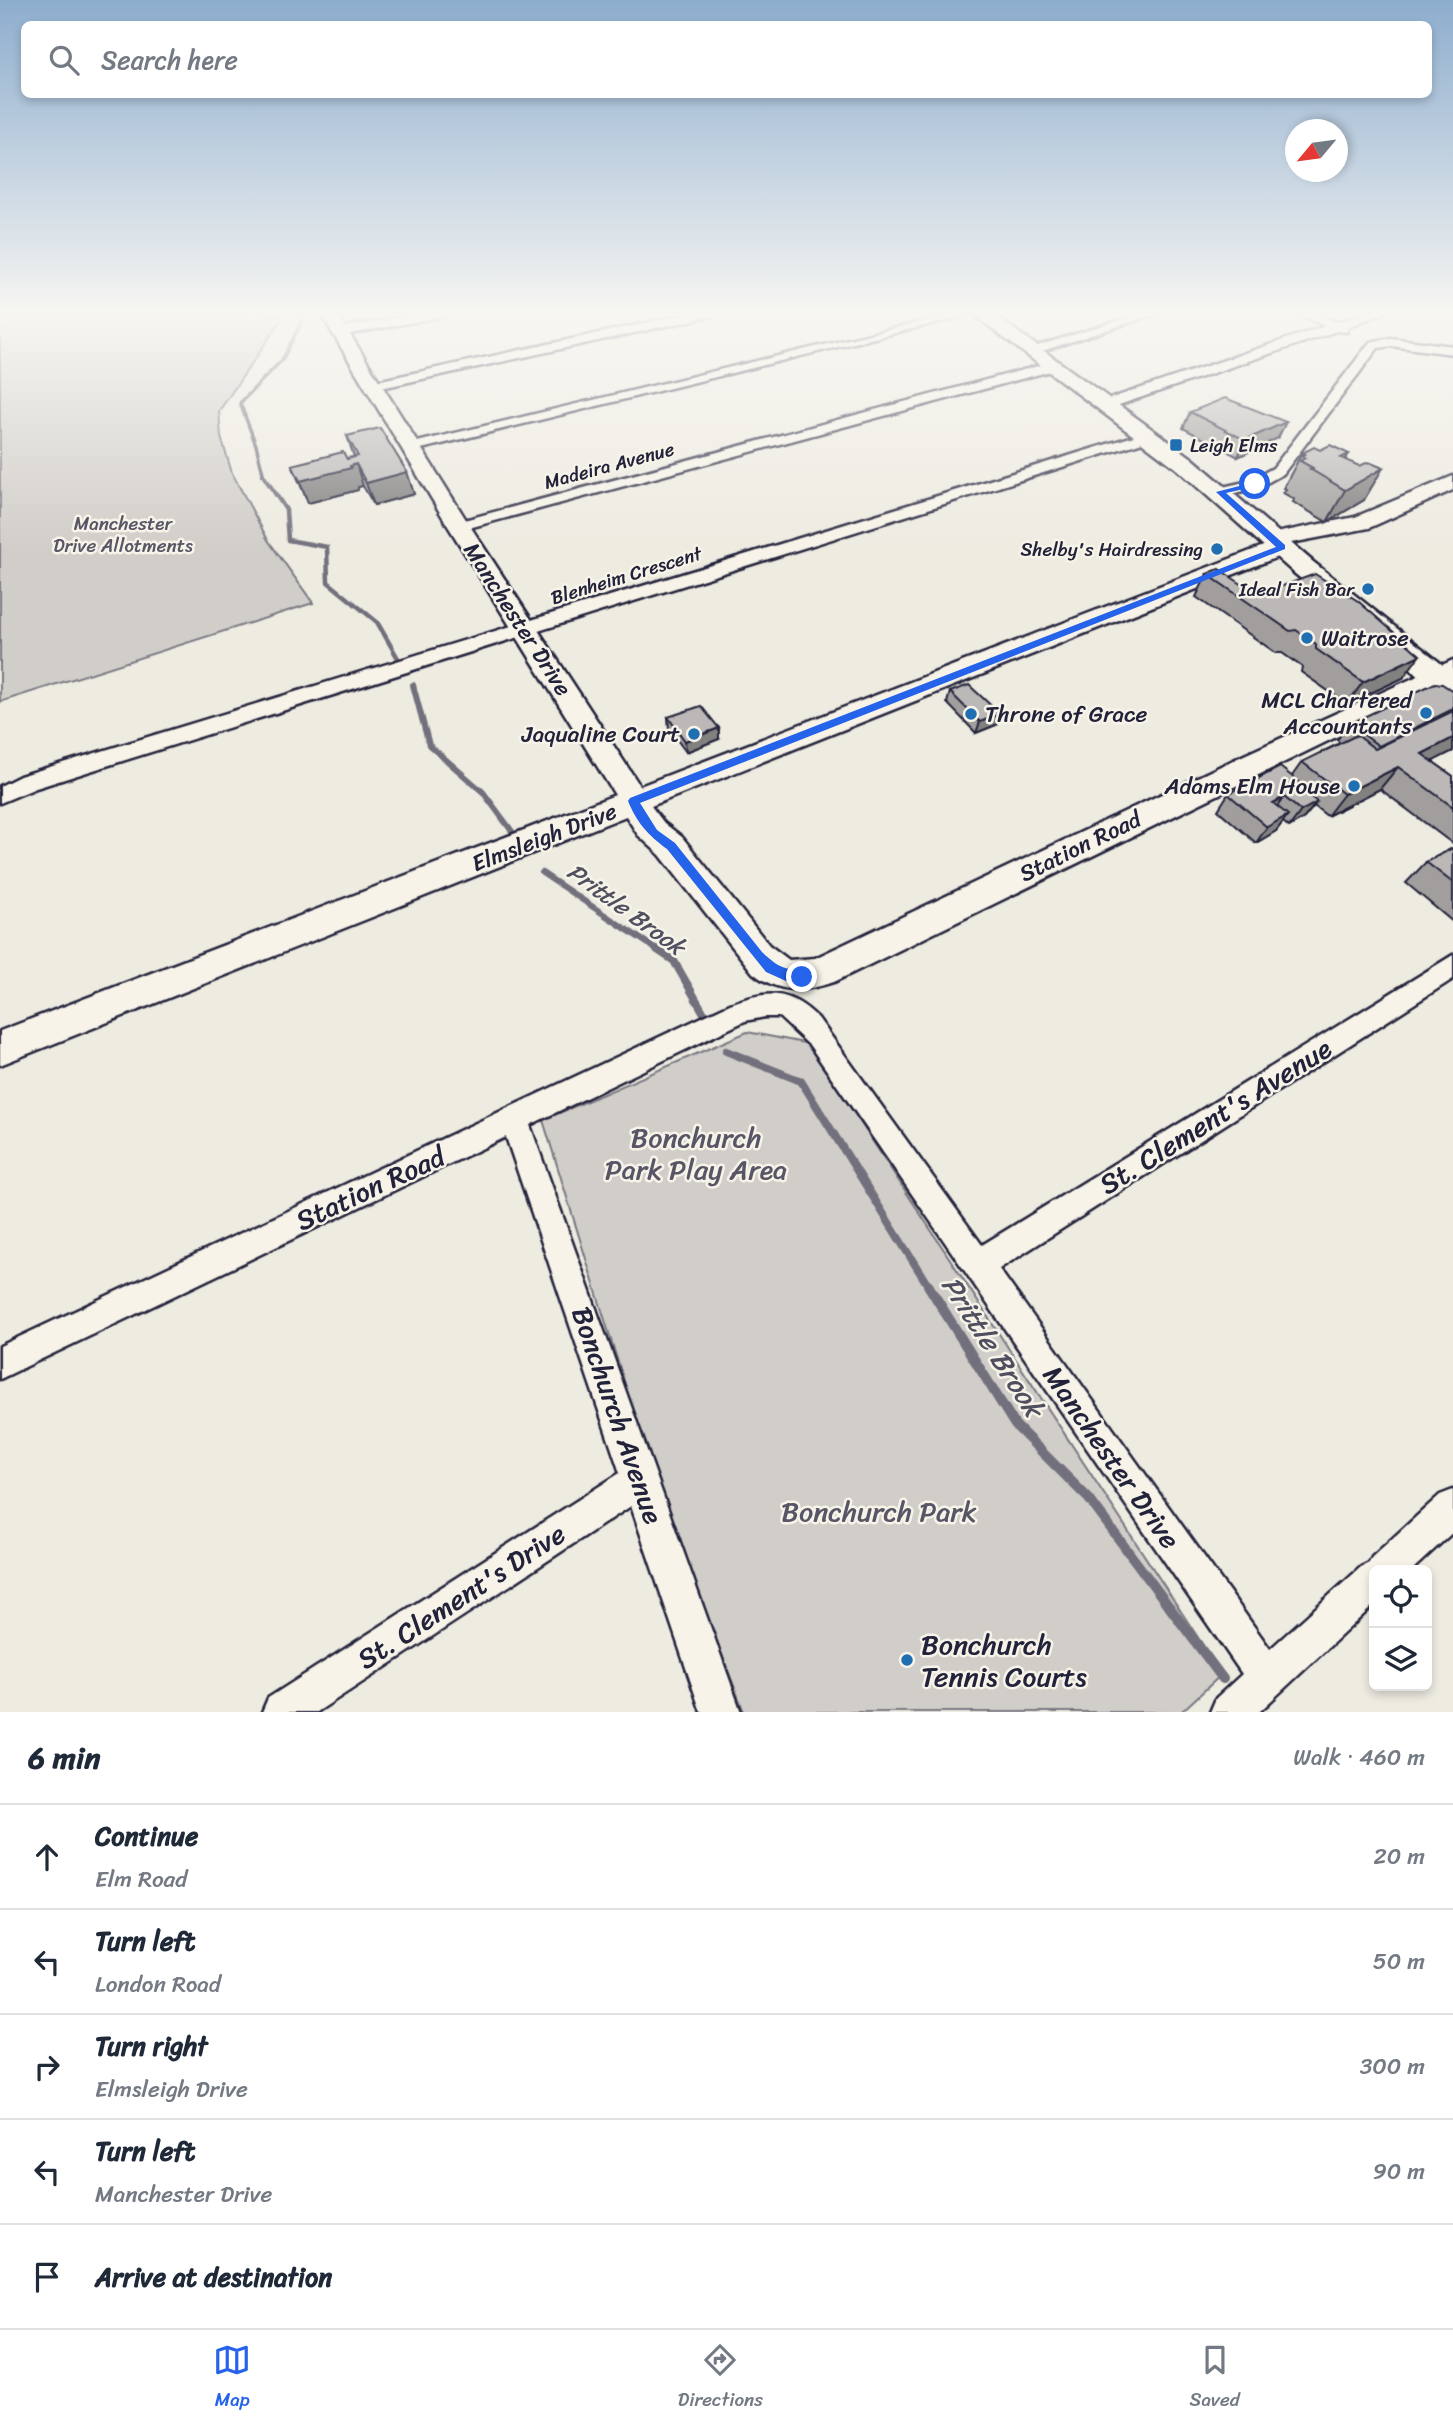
<!DOCTYPE html>
<meta charset="utf-8">
<style>
:root{--surface:#fff;--page:#f6f6f7;--text:#1f2937;--muted:#747a83;--line:#e0e1e3;--accent:#2563eb}
body{margin:0;font-family:Sriracha,sans-serif;background:var(--page);color:var(--text)}
.controls{position:absolute;right:21px;bottom:21px;display:grid;overflow:hidden;border-radius:10px;box-shadow:0 4px 10px #0003}
.controls button{width:63px;height:63px;display:grid;place-items:center;padding:0;border:0;border-bottom:2px solid var(--line);background:var(--surface);color:var(--text);font:35px sans-serif}
.compass{position:absolute;left:1285px;top:119px;width:63px;height:63px;border-radius:50%;background:var(--surface);box-shadow:0 4px 10px #0003;rotate:241deg}
.stop{position:absolute;width:21px;height:21px;margin:-16px;border:5px solid #2563eb;border-radius:50%;background:#fff}
.stop.end{background:#2563eb;border-color:#fff;box-shadow:0 2px 7px #0008}
.list{margin:0;padding:0;list-style:none}
h2{display:flex;justify-content:space-between;align-items:center;height:91px;margin:0;padding:0 28px;font-size:30px}
h2 small{font-size:23px;font-weight:400;color:var(--muted)}
.list li{display:grid;grid-template-columns:46px 1fr auto;gap:21px;align-items:center;box-sizing:border-box;height:105px;padding:0 28px;border-top:2px solid var(--line)}
.list b{display:block;font-size:26px;white-space:nowrap}
.list p{margin:0;font-size:23px;white-space:nowrap;color:var(--muted)}
.list em{font-size:23px;font-style:normal;color:var(--muted)}
.icon{flex:none;width:38px;height:38px;fill:none;stroke:currentColor;stroke-width:2;stroke-linecap:round;stroke-linejoin:round}
.map{position:relative;flex:none;width:1453px;height:1712px;overflow:hidden}
.search{position:absolute;background:var(--surface);box-shadow:0 4px 10px #0003;left:21px;right:21px;top:21px;height:77px;display:flex;align-items:center;gap:18px;box-sizing:border-box;padding:0 24px;border-radius:10px;color:var(--muted);font-size:26px}
.sheet{height:616px;background:var(--surface)}
nav{display:flex;justify-content:space-around;align-items:center;box-sizing:border-box;height:98px;border-top:2px solid var(--line);background:var(--surface);font-size:19px;color:var(--muted)}
nav a{display:grid;justify-items:center;gap:4px}
nav .on{color:var(--accent)}
.map>svg:first-child{display:block}
</style>
<div class="map">
<svg width="1453" height="1712" viewBox="0 0 1453 1712">
<rect width="100%" height="100%" fill="#eeebe1"/>
<filter id="ink" filterUnits="userSpaceOnUse"><feTurbulence type="fractalNoise" baseFrequency=".0143" numOctaves="2"/><feDisplacementMap in="SourceGraphic" scale="14" xChannelSelector="R" yChannelSelector="G"/><feConvolveMatrix kernelMatrix="1 2 1 2 8 2 1 2 1" color-interpolation-filters="sRGB"/></filter>
<g filter="url(#ink)">
<g fill="#d1cdc9" stroke="#7a7882" stroke-width="2">
<path d="M0,312H244L248,320L281,314L283,318L219,411L221,437L232,473L268,540L313,603L0,702Z"/>
<path d="M747,1032L809,1044L1222,1674L1181,1712H744L652,1472L543,1120Z"/>
</g>
<g fill="none" stroke-linecap="round" stroke-linejoin="round">
<path stroke="#716f7b" stroke-width="3.5" d="M264,477L256,445L240,403L282,360L303,319"/>
<path stroke="#716f7b" stroke-width="4.5" d="M263,475L286,510L288,540L327,547L328,582L377,622L399,660"/>
<g stroke="#716f7b" stroke-width="6">
<path d="M413,685L429,745L483,792L514,834"/>
<path d="M542,873L659,951"/>
</g>
<g stroke="#716f7b" stroke-width="8">
<path d="M656,949L674,961L705,1015"/>
<path d="M726,1051L801,1081L929,1287"/>
</g>
<path stroke="#716f7b" stroke-width="10" d="M928,1285L1015,1425L1089,1499L1223,1679"/>
<g stroke="#22223b" stroke-width="5">
<g id="street">
<path d="M428,312H451L445,316L340,336L334,332L340,328Z"/>
<path d="M697,312H718L712,316L372,390L365,386L372,382Z"/>
<path d="M962,312H981L413,451L406,447L413,443Z"/>
<path d="M1145,312H1162L1036,353H1026L1025,350Z"/>
<path d="M1294,312H1310L1337,322L1369,312H1386L1348,327L1347,332L1337,331L1110,408H1100L1098,405L1100,402L1325,326Z"/>
<path d="M1391,338L1453,346V354L1391,346L1378,348L1283,474L1259,487L1220,497L1214,495L1212,492L1214,489L1249,481L1273,468L1370,342Z"/>
<path d="M1053,362L1060,366L1058,369L465,529H453L451,526L453,523Z"/>
<path d="M1147,432L1154,436L1152,439L36,788L0,803V786L20,776Z"/>
<path d="M1453,955V979L999,1269L1270,1649L1361,1567L1369,1563L1372,1557L1440,1495L1453,1490V1532L1412,1570H1374V1605L1259,1712H1210L1216,1698L1242,1674L810,1046L779,1017H765L745,1021L530,1125L741,1712H701L631,1506L317,1712H262L268,1698L620,1473L506,1137L0,1379V1346L730,1004C767,990 789,989 818,1018L982,1245Z"/>
</g>
</g>
<g stroke="#22223b" stroke-width="5">
<path id="secondary" d="M320,312H336L470,526L640,786L1266,545L1263,540L1266,535L1355,517L1453,476V490L1369,528L1291,543L1294,547L1290,552L651,806L664,823L682,837L769,945L789,960L815,958L1242,756L1453,660V680L834,982C804,992 779,994 753,973L660,855L638,835L626,816L0,1065V1031L615,795L448,526Z"/>
</g>
<g stroke="#22223b" stroke-width="5">
<path id="primary" d="M970,312H990L1192,458L1312,561L1453,673V698L1442,695L1294,573L1176,468Z"/>
</g>
<use href="#street" fill="#f7f3e8" fill-rule="evenodd"/>
<use href="#secondary" fill="#f7f3e8" fill-rule="evenodd"/>
<use href="#primary" fill="#f7f3e8" fill-rule="evenodd"/>
</g>
<g fill="#a19e9d" stroke="#22223b" stroke-width="2">
<path d="M1190,412L1278,438L1238,457L1183,428Z"/>
<path d="M347,436L407,472L414,494L374,505L363,486L358,487V490L308,503L292,465L354,457Z"/>
<path d="M1320,450L1349,454L1345,460L1364,500L1327,522L1293,502L1294,499L1283,493L1286,489L1284,488L1285,485L1302,453Z"/>
<path d="M1207,574L1258,595L1403,678L1347,704L1301,672L1302,667L1282,653H1276L1196,597Z"/>
<path d="M1453,691V751L1432,761L1453,776V844L1380,789L1327,816L1314,806L1304,818L1289,827L1283,822L1276,831L1256,843L1218,810L1228,794L1292,776L1302,762L1340,743L1337,740L1349,724Z"/>
<path d="M950,692L996,725L976,733L947,703Z"/>
<path d="M668,717L719,739L686,752L669,729Z"/>
<path d="M1453,848V922L1406,883L1426,862Z"/>
</g>
<g fill="#838180" stroke="#22223b" stroke-width="2">
<path d="M1286,422L1278,438L1238,457L1245,440Z"/>
<path d="M356,464L363,486L358,487V490L308,503L300,481Z"/>
<path d="M1383,468L1364,500L1327,522L1345,490Z"/>
<path d="M407,472L414,494L374,505L366,483Z"/>
<path d="M1420,655L1403,678L1347,704L1363,682Z"/>
<path d="M1000,714L996,725L976,733L980,722Z"/>
<path d="M719,728V739L686,752L685,741Z"/>
<path d="M1453,738V751L1408,774L1422,754Z"/>
<path d="M1398,767L1380,789L1327,816L1344,794Z"/>
<path d="M1284,797L1272,814L1273,803Z"/>
<path d="M1317,802L1304,818L1289,827L1301,811Z"/>
<path d="M1288,815L1276,831L1256,843L1267,827Z"/>
</g>
<g fill="#bbb8b7" stroke="#22223b" stroke-width="2">
<path d="M1225,398L1286,422L1245,440L1190,412Z"/>
<path d="M380,428L407,472L366,483L356,464L350,466L351,468L300,481L292,465L343,452L347,459L358,456L347,436Z"/>
<path d="M1330,445L1349,454L1341,458L1359,466L1369,462L1383,468L1345,490L1310,469L1313,468L1300,461L1305,458L1301,456L1305,454L1302,453L1314,447L1320,450Z"/>
<path d="M1219,569L1258,595L1315,574L1358,601L1420,655L1363,682L1316,649V644L1296,630L1290,631L1207,574Z"/>
<path d="M1435,683L1442,684L1453,691V709L1379,746L1349,724Z"/>
<path d="M969,685L1000,714L980,722L950,692Z"/>
<path d="M701,706L719,728L685,741L668,717Z"/>
<path d="M1453,711V738L1422,754L1453,776V807L1398,767L1344,794L1302,762L1357,735L1375,749Z"/>
<path d="M1280,767L1304,786L1300,788L1317,802L1301,811L1284,797L1273,803L1288,815L1267,827L1228,794Z"/>
<path d="M1453,848V883L1426,862Z"/>
</g>
</g>
<linearGradient id="sky" x2="0" y2="1"><stop stop-color="#8dadce"/><stop offset="0.57" stop-color="#f7f6f2"/><stop offset="1" stop-color="#f7f6f2" stop-opacity="0"/></linearGradient>
<rect width="1453" height="551" fill="url(#sky)"/>
<path fill="#2563eb" d="M1255,482L1257,486L1226,493L1285,545V549L640,803L657,830L675,843L762,952C781,970 783,967 806,973V981H786L766,972L667,849C648,835 637,823 628,801L630,798L1276,547L1216,492Z"/>
<g fill="#1f6fb2" stroke="#f7f3e8" stroke-width="2.5">
<rect x="1169" y="438" width="14" height="14" rx="3.5"/>
<circle cx="1217" cy="549" r="7"/>
<circle cx="1368" cy="589" r="7"/>
<circle cx="1307" cy="638" r="7"/>
<circle cx="1426" cy="713" r="7"/>
<circle cx="971" cy="714" r="7"/>
<circle cx="694" cy="734" r="7"/>
<circle cx="1354" cy="786" r="7"/>
<circle cx="907" cy="1660" r="7"/>
</g>
<g text-anchor="middle" stroke-width="5" stroke-linejoin="round" paint-order="stroke">
<g font-size="19" fill="#22223b" stroke="#f7f3e8" text-anchor="end">
<text x="1190" y="452" text-anchor="start">Leigh Elms</text>
<text x="1203" y="556">Shelby's Hairdressing</text>
<text x="1354" y="596">Ideal Fish Bar</text>
</g>
<g font-size="19" fill="#22223b" stroke="#f7f3e8">
<text transform="translate(609 465) rotate(-15)" y="7">Madeira Avenue</text>
<text transform="translate(626 575) rotate(-17)" y="7">Blenheim Crescent</text>
</g>
<g font-size="19" fill="#575566" stroke="#f7f3e8">
<text x="123" y="530">Manchester<tspan x="123" dy="22">Drive Allotments</tspan></text>
</g>
<g font-size="23" fill="#22223b" stroke="#f7f3e8">
<text transform="translate(518 619) rotate(57)" y="8">Manchester Drive</text>
<text transform="translate(544 837) rotate(-21)" y="8">Elmsleigh Drive</text>
<text transform="translate(1080 846) rotate(-26)" y="8">Station Road</text>
</g>
<g font-size="23" fill="#22223b" stroke="#f7f3e8" text-anchor="end">
<text x="1321" y="646" text-anchor="start">Waitrose</text>
<text x="1412" y="708">MCL Chartered<tspan x="1412" dy="26">Accountants</tspan></text>
<text x="985" y="722" text-anchor="start">Throne of Grace</text>
<text x="680" y="742">Jaqualine Court</text>
<text x="1340" y="794">Adams Elm House</text>
</g>
<g font-size="24" font-style="italic" fill="#504f60" stroke="#f7f3e8">
<text transform="translate(626 909) rotate(36)" y="8">Prittle Brook</text>
</g>
<g font-size="28" fill="#22223b" stroke="#f7f3e8">
<text transform="translate(1215 1116) rotate(-32)" y="10">St. Clement's Avenue</text>
<text transform="translate(370 1188) rotate(-25)" y="10">Station Road</text>
<text transform="translate(618 1415) rotate(71)" y="10">Bonchurch Avenue</text>
<text transform="translate(1112 1457) rotate(55)" y="10">Manchester Drive</text>
<text transform="translate(461 1596) rotate(-33)" y="10">St. Clement's Drive</text>
</g>
<g font-size="28" fill="#575566" stroke="#f7f3e8">
<text x="696" y="1147">Bonchurch<tspan x="696" dy="32">Park Play Area</tspan></text>
<text x="879" y="1521">Bonchurch Park</text>
</g>
<g font-size="28" font-style="italic" fill="#504f60" stroke="#f7f3e8">
<text transform="translate(993 1346) rotate(57)" y="10">Prittle Brook</text>
</g>
<g font-size="28" fill="#22223b" stroke="#f7f3e8" text-anchor="start">
<text x="921" y="1654">Bonchurch<tspan x="921" dy="32">Tennis Courts</tspan></text>
</g>
</g>
</svg>
<div class="controls">
<button><svg class="icon" aria-label="locate" viewBox="0 0 24 24"><circle cx="12" cy="12" r="6"/><path d="M12 2v4M12 18v4M2 12h4M18 12h4"/></svg></button>
<button><svg class="icon" aria-label="layers" viewBox="0 0 24 24"><path d="M12 4l9 5-9 5-9-5zM3 14l9 5 9-5"/></svg></button>
</div>
<svg class="compass" viewBox="-18 -18 36 36"><path d="M0-13l5 13h-10z" fill="#e53935"/><path d="M0 13l5-13h-10z" fill="#747a83"/></svg>
<div class="stop" style="left:1255px;top:484px"></div>
<div class="stop end" style="left:802px;top:977px"></div>
<div class="search"><svg class="icon" aria-label="search" viewBox="0 0 24 24"><circle cx="10" cy="10" r="6"/><path d="M15 15l6 6"/></svg>Search here</div>
</div>
<section class="sheet">
<h2>6 min<small>Walk · 460 m</small></h2>
<ul class="list">
<li><svg class="icon" aria-label="ahead" viewBox="0 0 24 24"><path d="M12 20V5M6 11l6-6 6 6"/></svg><div><b>Continue</b><p>Elm Road</p></div><em>20 m</em></li>
<li><svg class="icon" aria-label="left" viewBox="0 0 24 24"><path d="M17 20v-9H6M10 6l-5 5 5 5"/></svg><div><b>Turn left</b><p>London Road</p></div><em>50 m</em></li>
<li><svg class="icon" aria-label="right" viewBox="0 0 24 24"><path d="M7 20v-9h11M14 6l5 5-5 5"/></svg><div><b>Turn right</b><p>Elmsleigh Drive</p></div><em>300 m</em></li>
<li><svg class="icon" aria-label="left" viewBox="0 0 24 24"><path d="M17 20v-9H6M10 6l-5 5 5 5"/></svg><div><b>Turn left</b><p>Manchester Drive</p></div><em>90 m</em></li>
<li><svg class="icon" aria-label="arrive" viewBox="0 0 24 24"><path d="M6 21V4h12l-3 4 3 4H6"/></svg><div><b>Arrive at destination</b></div></li>
</ul>
</section>
<nav>
<a class="on"><svg class="icon" aria-label="map" viewBox="0 0 24 24"><path d="M3 6l6-2 6 2 6-2v14l-6 2-6-2-6 2zM9 4v14M15 6v14"/></svg>Map</a>
<a><svg class="icon" aria-label="directions" viewBox="0 0 24 24"><path d="M12 3l9 9-9 9-9-9zM9 14v-3h6M13 9l2 2-2 2"/></svg>Directions</a>
<a><svg class="icon" aria-label="saved" viewBox="0 0 24 24"><path d="M7 4h10v16l-5-4-5 4z"/></svg>Saved</a>
</nav>
